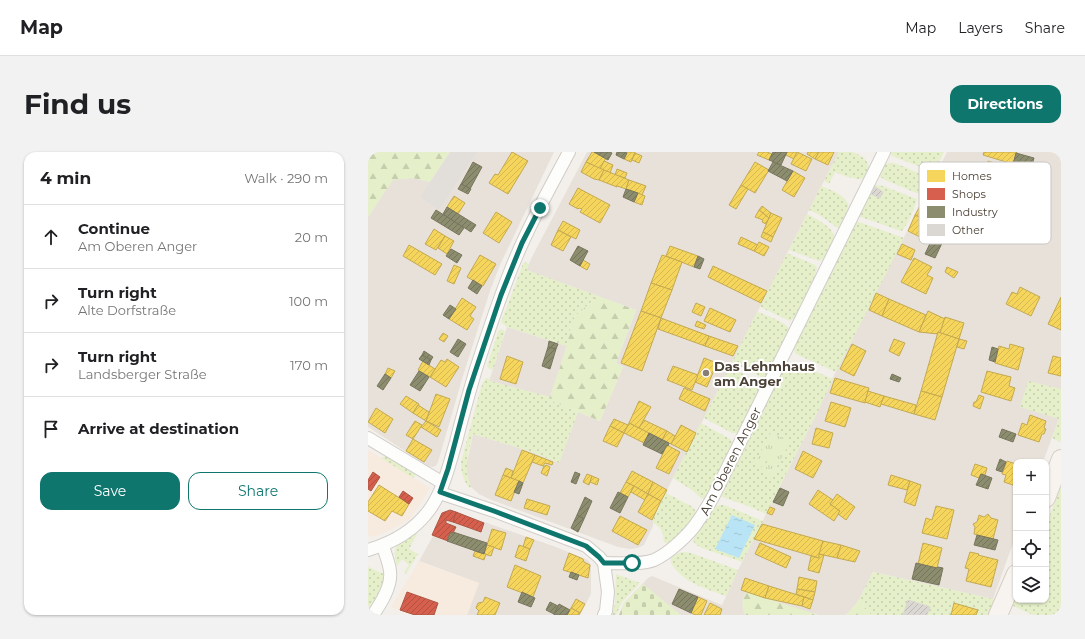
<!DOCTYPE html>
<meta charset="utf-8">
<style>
:root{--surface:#fff;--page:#f2f2f2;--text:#202124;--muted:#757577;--line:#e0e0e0;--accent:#0f766e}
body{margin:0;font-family:Montserrat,sans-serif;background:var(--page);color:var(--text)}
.controls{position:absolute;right:12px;bottom:12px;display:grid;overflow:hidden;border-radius:8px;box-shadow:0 1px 3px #0004}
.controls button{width:36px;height:36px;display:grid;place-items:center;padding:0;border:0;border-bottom:1px solid var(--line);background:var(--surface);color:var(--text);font:20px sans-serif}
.stop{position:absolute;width:12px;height:12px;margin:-9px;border:3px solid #0f766e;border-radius:50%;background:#fff}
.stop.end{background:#0f766e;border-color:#fff;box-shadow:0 1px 4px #0008}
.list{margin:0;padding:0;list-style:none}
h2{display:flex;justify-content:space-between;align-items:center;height:52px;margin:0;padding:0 16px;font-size:17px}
h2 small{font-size:13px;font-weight:400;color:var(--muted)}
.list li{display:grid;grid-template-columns:26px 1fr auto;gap:12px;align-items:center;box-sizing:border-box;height:64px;padding:0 16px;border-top:1px solid var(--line)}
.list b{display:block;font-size:15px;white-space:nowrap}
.list p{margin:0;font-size:13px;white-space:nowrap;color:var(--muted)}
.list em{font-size:13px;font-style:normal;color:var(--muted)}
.actions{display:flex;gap:8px;padding:12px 16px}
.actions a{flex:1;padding:9px 0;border:1px solid var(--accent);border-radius:12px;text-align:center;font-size:14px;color:var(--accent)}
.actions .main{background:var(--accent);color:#fff}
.icon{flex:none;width:22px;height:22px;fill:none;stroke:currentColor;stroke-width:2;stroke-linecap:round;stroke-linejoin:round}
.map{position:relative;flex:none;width:693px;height:463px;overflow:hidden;border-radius:12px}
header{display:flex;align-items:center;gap:24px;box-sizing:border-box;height:56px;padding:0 20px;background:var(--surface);border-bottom:1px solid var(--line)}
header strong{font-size:19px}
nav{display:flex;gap:22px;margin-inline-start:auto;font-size:14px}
.intro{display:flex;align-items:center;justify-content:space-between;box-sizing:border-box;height:96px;padding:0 24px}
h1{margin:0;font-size:28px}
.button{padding:10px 18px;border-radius:12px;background:var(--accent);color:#fff;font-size:14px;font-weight:700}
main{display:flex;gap:24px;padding:0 24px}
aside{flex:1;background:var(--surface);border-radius:12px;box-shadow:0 1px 3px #0004}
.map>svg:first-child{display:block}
</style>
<header>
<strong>Map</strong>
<nav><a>Map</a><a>Layers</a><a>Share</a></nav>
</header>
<div class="intro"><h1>Find us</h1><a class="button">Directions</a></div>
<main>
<aside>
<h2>4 min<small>Walk · 290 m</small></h2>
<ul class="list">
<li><svg class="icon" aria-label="ahead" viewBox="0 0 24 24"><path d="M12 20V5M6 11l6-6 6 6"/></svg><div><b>Continue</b><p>Am Oberen Anger</p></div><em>20 m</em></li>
<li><svg class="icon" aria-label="right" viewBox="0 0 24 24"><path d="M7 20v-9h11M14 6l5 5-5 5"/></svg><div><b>Turn right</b><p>Alte Dorfstraße</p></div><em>100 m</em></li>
<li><svg class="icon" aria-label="right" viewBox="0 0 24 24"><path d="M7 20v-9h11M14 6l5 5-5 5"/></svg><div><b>Turn right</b><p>Landsberger Straße</p></div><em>170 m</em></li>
<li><svg class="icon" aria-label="arrive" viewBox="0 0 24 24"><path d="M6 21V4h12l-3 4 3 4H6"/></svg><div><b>Arrive at destination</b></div></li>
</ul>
<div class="actions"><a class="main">Save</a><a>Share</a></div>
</aside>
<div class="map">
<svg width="693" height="463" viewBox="0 0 693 463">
<defs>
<pattern id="grass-dots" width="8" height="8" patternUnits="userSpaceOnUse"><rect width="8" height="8" fill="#e5efca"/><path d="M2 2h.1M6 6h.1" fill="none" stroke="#c6ceae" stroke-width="1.8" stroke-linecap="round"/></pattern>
<pattern id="forest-firs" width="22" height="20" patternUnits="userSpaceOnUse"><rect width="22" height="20" fill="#e5efca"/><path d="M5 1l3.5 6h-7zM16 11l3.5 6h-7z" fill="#c6ceae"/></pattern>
<pattern id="cemetery-stones" width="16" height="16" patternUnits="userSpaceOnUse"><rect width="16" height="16" fill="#e5efca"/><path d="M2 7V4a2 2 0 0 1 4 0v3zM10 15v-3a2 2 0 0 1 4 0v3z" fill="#c6ceae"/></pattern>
<pattern id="park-tufts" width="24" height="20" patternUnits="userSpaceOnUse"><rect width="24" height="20" fill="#e5efca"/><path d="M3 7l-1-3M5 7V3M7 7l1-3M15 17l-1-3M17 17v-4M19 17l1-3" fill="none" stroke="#c6ceae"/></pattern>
<pattern id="water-ripples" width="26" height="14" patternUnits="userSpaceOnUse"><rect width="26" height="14" fill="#b9e4f5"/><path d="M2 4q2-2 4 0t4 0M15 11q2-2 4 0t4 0" fill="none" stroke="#a1c5d3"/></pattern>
<pattern id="homes-hatch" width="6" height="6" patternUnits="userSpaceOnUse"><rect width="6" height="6" fill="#f6d55c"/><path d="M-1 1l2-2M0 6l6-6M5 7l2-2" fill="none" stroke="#d4b851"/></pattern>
<pattern id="shops-hatch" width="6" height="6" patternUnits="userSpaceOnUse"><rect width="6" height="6" fill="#d6604d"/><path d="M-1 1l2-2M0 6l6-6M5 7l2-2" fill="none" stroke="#b05141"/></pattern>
<pattern id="industry-hatch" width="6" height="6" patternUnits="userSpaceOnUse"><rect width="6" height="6" fill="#8c8c6e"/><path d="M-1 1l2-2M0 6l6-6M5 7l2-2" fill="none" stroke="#74745b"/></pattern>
<pattern id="building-hatch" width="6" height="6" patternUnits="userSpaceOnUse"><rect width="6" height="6" fill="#dbd7d2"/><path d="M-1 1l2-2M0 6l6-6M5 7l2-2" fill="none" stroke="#bdbab5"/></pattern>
</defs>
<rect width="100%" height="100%" fill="#f3f0ec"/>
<g fill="#e8e1d9">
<path d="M82,0H186L132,113L122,139L95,224L70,310L68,314L64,315L60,314L0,275V65L25,27L45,26L62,30Z"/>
<path d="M219,0H471L439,62L319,300L305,326L285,367V374L276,393L270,396L262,397L250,395L121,347L111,342L103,335L99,324V310L105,282L158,298L191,311L210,260L232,269L255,215L248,211L268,158L158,118L165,103Z"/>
<path d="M579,0H693V261L675,310H648V383L625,447L505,420L491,448L480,461L477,463H451L444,461L375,456L377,463H251L256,451L280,426L284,424L354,453L370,418L421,316L451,257L458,239Z"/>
<path d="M139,175L199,194L182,245L121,229Z"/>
<path d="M82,358L188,395L220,408L223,413V442L212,463H99L111,431L51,409L65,384L64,383L74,361Z"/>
</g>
<g fill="#f7eade">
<path d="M0,298L62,336L52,352L42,367L28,375L11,383L4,385L0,383Z"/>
<path d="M51,409L111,431L99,463H43L23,455Z"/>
</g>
<g fill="url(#grass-dots)">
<path d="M471,0C475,0 480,0 484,0C493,2 506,12 499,22C498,25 494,27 491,27C484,27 474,23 467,20L461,32L456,29Z"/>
<path d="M522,0H576L557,38L554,41L551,42L517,28L511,24C511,16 517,10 525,11C532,12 547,20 555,23L558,17L524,4Z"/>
<path d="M507,33L515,34L549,47C547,55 539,76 533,79L490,64L504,34Z"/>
<path d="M453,34C463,38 485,45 480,60C478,66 474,72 471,77L450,62L441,58Z"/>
<path d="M439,62C447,66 467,76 466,86C466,89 464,92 463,95C460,102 459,106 451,109L421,98Z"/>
<path d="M488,70H491L536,86L468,220L430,203L428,202L425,196Z"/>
<path d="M419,101L447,113L449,116L446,127L427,165L422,169L392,155Z"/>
<path d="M157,110L161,112L159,118L230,144L204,167L199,194L139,175L134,171L133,170L155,112Z"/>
<path d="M389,160C398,163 416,169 421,177L400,222L397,226L393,225L364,210Z"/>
<path d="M132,177L137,179L125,218L120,216L119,214L130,180Z"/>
<path d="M427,211L465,227L451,257L421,316L398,362L380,354L357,346L353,344L352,342L414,217L419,212Z"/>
<path d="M362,215L385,227L391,236L390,242L371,280L369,281H364L336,266Z"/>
<path d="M118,226L122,227V229L182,245L186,250L210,260L191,311L158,298L105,282C99,302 96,316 103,335L101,336C95,327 93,321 93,310L112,239L115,230Z"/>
<path d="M660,229L693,237V288L692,290L684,286L691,267L652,255Z"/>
<path d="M333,271L362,287L365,290V293L338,346L336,347L333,346L324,338L305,326Z"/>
<path d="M18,304L47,321V324L45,326L13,306Z"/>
<path d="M693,334V463H665L643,453L648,443V448H678V373Z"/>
<path d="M298,341L325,355C327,358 329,361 327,365C325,372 308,386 302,392L296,390C295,380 294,376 285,371V367Z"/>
<path d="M356,353L395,369L374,410L334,396L327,392L325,388C328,381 341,359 346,355C349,353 352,353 356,353Z"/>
<path d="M46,381H49V382L41,397L50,402L38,422L36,420L41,413L34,407L29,414C23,392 30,393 46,381Z"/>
<path d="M314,400L323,401L370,418L358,444C339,437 322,433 308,418C304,413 301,410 304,404Z"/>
<path d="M0,415L16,422C15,435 10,447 0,456Z"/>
<path d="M505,420L625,447L628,448L623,463H503L491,448Z"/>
<path d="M248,422L272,431L254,450L248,463H244L247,452Z"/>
</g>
<g fill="url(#forest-firs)">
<path d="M0,0H82L62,30L45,26L25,28L0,65Z"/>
<path d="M230,144L268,158L248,211L255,215L232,269L186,250L182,245L199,194L204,167Z"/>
<path d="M378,440L444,461L451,463H377C374,456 373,446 378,440Z"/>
<path d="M491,448L503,463H477L480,461Z"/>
</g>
<path fill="url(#cemetery-stones)" d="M275,432L313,463H251L256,451Z"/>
<path fill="url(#park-tufts)" d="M403,280L422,290L404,324L396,320L402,308L399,307L395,315L387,311Z"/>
<path fill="#e2dfdb" d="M82,0H109L71,58L52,45Z"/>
<path fill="url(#water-ripples)" d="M364,363L387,373L371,406L347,397Z"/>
<g fill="url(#homes-hatch)" stroke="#c3a951">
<path d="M144,0L160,9L140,42L121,31L127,22L130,23Z"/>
<path d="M224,0H226L238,6L232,17L218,10Z"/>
<path d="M259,0H267L263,10L256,7Z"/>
<path d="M391,0H399L404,2L401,8L389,3Z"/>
<path d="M419,0H429L426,7L418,3Z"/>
<path d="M429,0L444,7L438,19L423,12Z"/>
<path d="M440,0H451L447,7L439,2Z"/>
<path d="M451,0H466L460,13L447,7Z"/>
<path d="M616,0H649L645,12L615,3Z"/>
<path d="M267,1L274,4L271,11L264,8Z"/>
<path d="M236,9L245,13L242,21L232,17Z"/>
<path d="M620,9L639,15L637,22L617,16Z"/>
<path d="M218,10L236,18L231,28L226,27L213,20Z"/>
<path d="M387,10L401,18L387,41L373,33Z"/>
<path d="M249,17L259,21L257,26L247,23Z"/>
<path d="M236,18L261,28L258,37L249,34V35L231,28Z"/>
<path d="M425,19L437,26L426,45L414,38Z"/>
<path d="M261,28L278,34L274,43L258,37Z"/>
<path d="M373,33L380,37L368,57L361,53Z"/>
<path d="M210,36L242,53L232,71L212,60L214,57L211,56L210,57L201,52Z"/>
<path d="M270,41L277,44L274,53L266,50Z"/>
<path d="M86,44L97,51L90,62L79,55Z"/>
<path d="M555,48L567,54L564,60L570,62L566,69L561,67L560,69L547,63Z"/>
<path d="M394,54L403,61L401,66L391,58Z"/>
<path d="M391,58L401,66L398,72L394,70L395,68L387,65Z"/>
<path d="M128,60L144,70L131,91L115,81Z"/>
<path d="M403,61L414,66L405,85L395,80Z"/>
<path d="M547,63L560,69L558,73L563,75L559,83L554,80L552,85L540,79Z"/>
<path d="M195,69L212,78L208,87L190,78Z"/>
<path d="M66,77L77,84L68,98L57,92Z"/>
<path d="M190,78L203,85L195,99L183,93Z"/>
<path d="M395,80L405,85L403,90L393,85Z"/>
<path d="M77,84L86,89L79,102L70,96Z"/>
<path d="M373,85L390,93L386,99L370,92Z"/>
<path d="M391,90L401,95L396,104L386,99Z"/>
<path d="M534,92L547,98L543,108L529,102Z"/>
<path d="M41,93L74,112L67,123L35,104Z"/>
<path d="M302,94L330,104L326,115L298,104Z"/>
<path d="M112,103L128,112L115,134L99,125Z"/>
<path d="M294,103L314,110L304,138L283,131Z"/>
<path d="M546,106L564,115L559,123L565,126L558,142L533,130Z"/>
<path d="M215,108L222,112L219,118L212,114Z"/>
<path d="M86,113L93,116L86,132L79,129Z"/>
<path d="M345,114L399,139L393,151L340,125Z"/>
<path d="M579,115L590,120L586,126L577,120Z"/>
<path d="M283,131L304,138L293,166L273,159Z"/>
<path d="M652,135L672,145L663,164L638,152L644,140L649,142Z"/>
<path d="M508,141L521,147L514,164L501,158Z"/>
<path d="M693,145V178L680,172Z"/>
<path d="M94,146L108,155L102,164L106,167L99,178L81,167Z"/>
<path d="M521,147L558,163L551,180L514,164Z"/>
<path d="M328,151L337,155L333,164L324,160Z"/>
<path d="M342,156L368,168L362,180L336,169Z"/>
<path d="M273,159L293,166L274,219L253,211Z"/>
<path d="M560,159L577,167L572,181L570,180V182L551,180Z"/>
<path d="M577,165L596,171L591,187L572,181Z"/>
<path d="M293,166L341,184L337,194L290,177Z"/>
<path d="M329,169L338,173L336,177L327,174Z"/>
<path d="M570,180L591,187L574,245L553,239Z"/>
<path d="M75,181L80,184L76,190L71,187Z"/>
<path d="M341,184L370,194L365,204L337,194Z"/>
<path d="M526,187L537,191L531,204L521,199Z"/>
<path d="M591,187L599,189L596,197L589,195Z"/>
<path d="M484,192L498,199L486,224L472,217Z"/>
<path d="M642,192L656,196L650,218L627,211L631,194L641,197Z"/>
<path d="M139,204L155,210L148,232L132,227Z"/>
<path d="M685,204L693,206V224L680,221Z"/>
<path d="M336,206L349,211L339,235L327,230Z"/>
<path d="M79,207L91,215L78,235L62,225L73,208L77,210Z"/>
<path d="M55,209L67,217L62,225L50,218Z"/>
<path d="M305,214L330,223L324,238L299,228Z"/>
<path d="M20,216L27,219L23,226L17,222Z"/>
<path d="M619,219L643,225L641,234L647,236L643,249L613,240Z"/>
<path d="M467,226L501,236L497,251L462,241Z"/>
<path d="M316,236L342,247L337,259L311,247Z"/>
<path d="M500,239L516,244L512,255L497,250Z"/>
<path d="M553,239L574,245L567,268L546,262Z"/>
<path d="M68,242L82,247L71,275L58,269Z"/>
<path d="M611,243L616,245L612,257L605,254L606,250H608Z"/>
<path d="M38,244L51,252L45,261L32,252Z"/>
<path d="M516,244L548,253L546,262L513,252Z"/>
<path d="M271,249L283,255L271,276L261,271Z"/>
<path d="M463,250L483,256L477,275L457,269Z"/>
<path d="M50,253L61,260L58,269L45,261Z"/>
<path d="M8,256L25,267L17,281L0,270Z"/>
<path d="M662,263L678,269L676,276L678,277L676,282H674L671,290L650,283L654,271L659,273Z"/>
<path d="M246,267L260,273L256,281L242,274Z"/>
<path d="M276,268L299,279L294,288L271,276Z"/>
<path d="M47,269L54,273L45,287L38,283Z"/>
<path d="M58,269L73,278L69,285L53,275Z"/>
<path d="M261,271L281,281L276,291L256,281Z"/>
<path d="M313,273L328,281L319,300L303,292Z"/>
<path d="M242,274L256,281L249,295L235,289Z"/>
<path d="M448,276L465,281L461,296L444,292Z"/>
<path d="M299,279L307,284L303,292L294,288Z"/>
<path d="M45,287L64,298L56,310L38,299Z"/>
<path d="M299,293L312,300L301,322L288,316Z"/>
<path d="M154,298L167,303L155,331L143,326Z"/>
<path d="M435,299L454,309L445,326L427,317Z"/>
<path d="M167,303L185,310L184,313L177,311L175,314L164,310Z"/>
<path d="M639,309L648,312V334L636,330L638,323L634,322Z"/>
<path d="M607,312L619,316L617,323L613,322L611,326L603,323Z"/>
<path d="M178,313L182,315L179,324L173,321L176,314H177Z"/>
<path d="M138,316L145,319L143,326L135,323Z"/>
<path d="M264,319L285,330L280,342L258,330Z"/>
<path d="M219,322L224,324L221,333L215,330Z"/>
<path d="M135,323L151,329L143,349L127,343Z"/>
<path d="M523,323L542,329L539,338L520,333Z"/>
<path d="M224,324L231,327L229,333L222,330Z"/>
<path d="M542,329L553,333L547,354L536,350Z"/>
<path d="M258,330L266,334L260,345L252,341Z"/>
<path d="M285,330L299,338L293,349L280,342Z"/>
<path d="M11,333L41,352L34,364L24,359L17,369L0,359V350Z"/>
<path d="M266,334L280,342L277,348L263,340Z"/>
<path d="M450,338L465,348L462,352L472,359L466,369L441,352Z"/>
<path d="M280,342L293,349L284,368L270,360Z"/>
<path d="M469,342L487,355L478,368L470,362L472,359L462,352Z"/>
<path d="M159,347L182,354L179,363L156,356Z"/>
<path d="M568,354L586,358L579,387L554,381L558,366L564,368Z"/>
<path d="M402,355L407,357L404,363L399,361Z"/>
<path d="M620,362L623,366L630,368L625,387L606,382L607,375L605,372L609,370L611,363L616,365Z"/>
<path d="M252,364L279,378L270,393L244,379Z"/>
<path d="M394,372L455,389L451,406L386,387Z"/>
<path d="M124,377L138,381L133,398L119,393Z"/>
<path d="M158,385L166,388L162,397L155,395Z"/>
<path d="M455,389L473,393L469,406L451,402Z"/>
<path d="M392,391L423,405L418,416L387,402Z"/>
<path d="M555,391L574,396L569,416L550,412Z"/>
<path d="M119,393L126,395L123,404L116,402Z"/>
<path d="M151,393L162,397L158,409L147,405Z"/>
<path d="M473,393L492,399L487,410L469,406Z"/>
<path d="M107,399L118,402L116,408L105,404Z"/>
<path d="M602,400L611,402L610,403L630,408L623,435L598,429L601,417L597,416Z"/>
<path d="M201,401L215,407L216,410L222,413L220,426L195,418Z"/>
<path d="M451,402L456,403L451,421L440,418L443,404L451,406Z"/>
<path d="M147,413L173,424L165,445L139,435Z"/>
<path d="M431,425L449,429L447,440L429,437Z"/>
<path d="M377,426L401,434L397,446L373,438Z"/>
<path d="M401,434L436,445L434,454L397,446Z"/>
<path d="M429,437L447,440L445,448L428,442Z"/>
<path d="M117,445L132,451L127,463H109L111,459L108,456L110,451L115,450Z"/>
<path d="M330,445L339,449L333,463H328L323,461Z"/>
<path d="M436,445L445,448L442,457L434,454Z"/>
<path d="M208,447L217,452L212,461L203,456Z"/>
<path d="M342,451L354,457L352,463H336Z"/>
<path d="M586,451L610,458L608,463H583Z"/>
<path d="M203,456L212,461L211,463H199Z"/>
</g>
<g fill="url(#shops-hatch)" stroke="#ac5746">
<path d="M5,320L12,325L3,339L0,337V328Z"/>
<path d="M35,339L45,346L41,352L31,345Z"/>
<path d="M82,358L88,360L85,370L78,368V371L88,375L85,381H82L80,389L64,383L74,361Z"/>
<path d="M88,360L116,371L113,380L85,370Z"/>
<path d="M39,440L70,451L66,463H47L32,458Z"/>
</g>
<g fill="url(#industry-hatch)" stroke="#78765d">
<path d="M226,0H242L244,1L240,8Z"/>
<path d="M249,0H256L259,1L256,7L248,3Z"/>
<path d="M405,0H419L413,13L401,8Z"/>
<path d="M648,1L666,6L663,17L645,12Z"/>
<path d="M105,10L114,15L102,37L93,32Z"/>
<path d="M405,10L425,19L419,29L400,19Z"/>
<path d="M93,32L103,37L100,42L90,37Z"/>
<path d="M258,37L270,41L266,50L255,45Z"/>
<path d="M79,55L108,73L103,80L75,62Z"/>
<path d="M68,58L96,76L91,83L63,66Z"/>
<path d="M565,85L575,89L567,106L557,102Z"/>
<path d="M210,94L220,99L212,114L202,108Z"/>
<path d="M83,97L94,103L89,111L78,104Z"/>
<path d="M330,104L336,107L332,117L326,115Z"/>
<path d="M105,128L114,134L109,142L100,136Z"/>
<path d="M82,153L88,157L81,167L75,163Z"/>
<path d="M90,187L98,192L90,205L82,200Z"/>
<path d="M181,189L190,192L188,197L180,195Z"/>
<path d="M180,195L188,197L182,217L174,214Z"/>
<path d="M624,195L630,197L627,210L621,208Z"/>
<path d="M56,199L65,205L63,208L54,203Z"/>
<path d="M54,203L63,208L61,213L51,207Z"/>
<path d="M51,219L61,225L52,239L42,233Z"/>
<path d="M17,222L23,226L15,238L9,234Z"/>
<path d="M524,222L533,226L531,230L522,227Z"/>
<path d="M634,277L648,282L645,290L631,285Z"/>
<path d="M281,281L301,291L300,294L299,293L294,302L275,293Z"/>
<path d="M632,307L638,310L634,320L628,318Z"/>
<path d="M207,320L212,322L208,332L203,330Z"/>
<path d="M613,322L624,326L620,337L608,333Z"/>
<path d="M151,329L155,331L151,342L146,340Z"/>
<path d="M412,336L421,340L415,354L405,350Z"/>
<path d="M250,340L260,345L252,361L242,356Z"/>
<path d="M217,345L224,349L216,367L209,363Z"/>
<path d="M209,363L216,367L210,380L203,376Z"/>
<path d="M85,380L119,391L116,402L79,389L82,381H85Z"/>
<path d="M609,383L630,388L627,398L606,393Z"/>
<path d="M548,411L569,416L570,415L575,416L571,433L544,427Z"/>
<path d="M203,420L211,423L209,428L201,425Z"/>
<path d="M311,437L330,445L323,461L304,452Z"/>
<path d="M154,440L167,446L163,455L150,450Z"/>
<path d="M182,450L190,454L186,462L178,458Z"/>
<path d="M191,452L202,458L199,463H186Z"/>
</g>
<g fill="url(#building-hatch)" stroke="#dcd7d2">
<path d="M507,35L515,40L512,46L503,42Z"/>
<path d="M540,448L562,455L559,463H535Z"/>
</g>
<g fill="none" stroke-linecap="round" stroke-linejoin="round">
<g stroke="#d0ccc8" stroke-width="14">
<g id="street">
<path d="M0,286L75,331"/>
<path d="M72,341L126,359L218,394L231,405L236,411L240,440L238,459L236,463"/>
<path d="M0,398C24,391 47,378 62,357C76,337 81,313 88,290C94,265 101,241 108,217C121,178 133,140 149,103C164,67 183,34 201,0"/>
<path d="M236,411C250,411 274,413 286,408C300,402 322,382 330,369C336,361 340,353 345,345L516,0"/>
<path d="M5,463C13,451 24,434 22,419C21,410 17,402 15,394"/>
</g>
</g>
<g stroke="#d5cec4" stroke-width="20">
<g id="secondary">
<path d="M678,346L693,307"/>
<path d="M630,463L648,422"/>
</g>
</g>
<use href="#street" stroke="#fdfdfc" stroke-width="12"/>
<use href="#secondary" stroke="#f7f4f0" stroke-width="18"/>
</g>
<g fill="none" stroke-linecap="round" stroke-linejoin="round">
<path stroke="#0f766e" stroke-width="5" d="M172,56L154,91L133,143L101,238L80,317L72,340L126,359L218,394L231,405L236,411H264"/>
</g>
<circle fill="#867e76" stroke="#fff" stroke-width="1.5" cx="338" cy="221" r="4"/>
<g text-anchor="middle" stroke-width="4" stroke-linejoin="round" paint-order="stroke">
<g font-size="13" font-weight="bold" fill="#4b4136" stroke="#fff" text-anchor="start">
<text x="346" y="219">Das Lehmhaus<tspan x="346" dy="15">am Anger</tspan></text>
</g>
<g font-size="13" fill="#4b4136" stroke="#fff">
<text transform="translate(362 309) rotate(-63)" y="5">Am Oberen Anger</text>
</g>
</g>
<rect x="551" y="10" width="132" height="82" rx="6" fill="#fff" stroke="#c9c6c3" stroke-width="1"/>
<rect x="559" y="18" width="18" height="12" fill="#f6d55c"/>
<rect x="559" y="36" width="18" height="12" fill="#d6604d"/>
<rect x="559" y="54" width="18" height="12" fill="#8c8c6e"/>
<rect x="559" y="72" width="18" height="12" fill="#dbd7d2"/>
<g font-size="11" fill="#4b4136">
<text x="584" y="28">Homes</text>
<text x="584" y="46">Shops</text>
<text x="584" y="64">Industry</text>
<text x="584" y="82">Other</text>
</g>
</svg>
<div class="controls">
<button>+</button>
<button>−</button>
<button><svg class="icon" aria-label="locate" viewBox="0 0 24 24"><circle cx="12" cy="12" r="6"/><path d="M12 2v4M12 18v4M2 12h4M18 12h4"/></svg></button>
<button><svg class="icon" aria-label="layers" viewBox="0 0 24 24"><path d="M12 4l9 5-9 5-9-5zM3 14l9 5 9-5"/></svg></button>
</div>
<div class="stop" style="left:264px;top:411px"></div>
<div class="stop end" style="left:172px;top:56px"></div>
</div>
</main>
